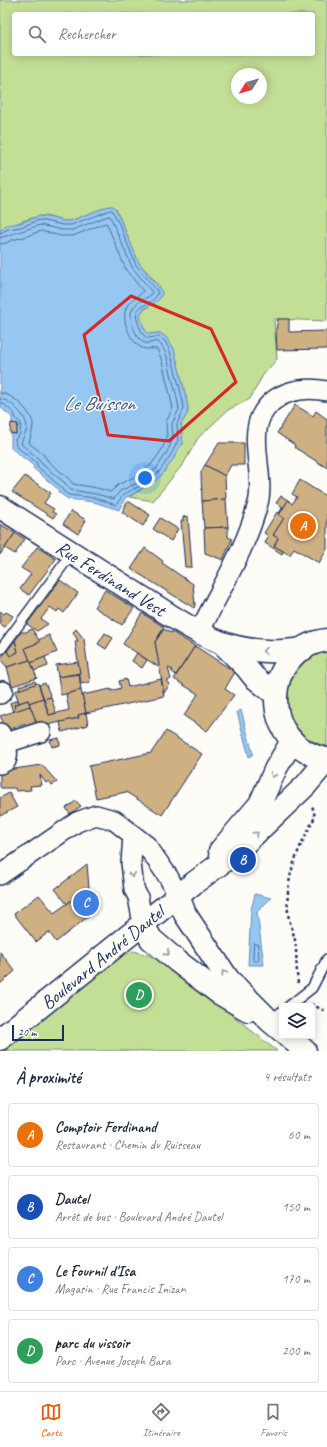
<!DOCTYPE html>
<html lang="fr">
<meta charset="utf-8">
<style>
:root{--surface:#fff;--page:#f6f6f7;--text:#1f2937;--muted:#747a83;--line:#e0e1e3;--accent:#ea580c}
body{margin:0;font-family:Caveat,sans-serif;background:var(--page);color:var(--text)}
.controls{position:absolute;right:12px;bottom:12px;display:grid;overflow:hidden;border-radius:4px;box-shadow:0 2px 10px #0003}
.controls button{width:36px;height:36px;display:grid;place-items:center;padding:0;border:0;border-bottom:1px solid var(--line);background:var(--surface);color:var(--text);font:20px sans-serif}
.compass{position:absolute;left:231px;top:68px;width:36px;height:36px;border-radius:50%;background:var(--surface);box-shadow:0 2px 10px #0003;rotate:233deg}
.scale{position:absolute;left:12px;bottom:10px;width:52px;box-sizing:border-box;padding-left:4px;border:2px solid #1b2f5e;border-top:0;font-size:11px;line-height:14px;white-space:nowrap;color:#1b2f5e;-webkit-text-stroke:3px #fdfcf7;paint-order:stroke}
.you{position:absolute;left:145px;top:478px;width:14px;height:14px;margin:-10px;border:3px solid #fff;border-radius:50%;background:#1a73e8;box-shadow:0 0 0 6px #1a73e833}
.badge{display:grid;place-items:center;width:26px;height:26px;border-radius:50%;background:var(--accent);color:#fff;font-size:13px;font-weight:700}
.pin{position:absolute;translate:-50% -50%;border:2px solid #fff;box-shadow:0 1px 4px #0006}
.list{margin:0;padding:0;list-style:none}
h2{display:flex;justify-content:space-between;align-items:center;height:52px;margin:0;padding:0 16px;font-size:17px}
h2 small{font-size:13px;font-weight:400;color:var(--muted)}
.list li{display:grid;grid-template-columns:26px 1fr auto;gap:12px;align-items:center;box-sizing:border-box;height:64px;margin:0 8px 8px;padding:0 8px;border:1px solid var(--line);border-radius:4px}
.list b{display:block;font-size:15px;white-space:nowrap}
.list p{margin:0;font-size:13px;white-space:nowrap;color:var(--muted)}
.list em{font-size:13px;font-style:normal;color:var(--muted)}
.icon{flex:none;width:22px;height:22px;fill:none;stroke:currentColor;stroke-width:2;stroke-linecap:round;stroke-linejoin:round}
.map{position:relative;flex:none;width:327px;height:1051px;overflow:hidden}
.search{position:absolute;background:var(--surface);box-shadow:0 2px 10px #0003;left:12px;right:12px;top:12px;height:44px;display:flex;align-items:center;gap:10px;box-sizing:border-box;padding:0 14px;border-radius:4px;color:var(--muted);font-size:15px}
.sheet{height:340px;background:var(--surface)}
nav{display:flex;justify-content:space-around;align-items:center;box-sizing:border-box;height:56px;border-top:1px solid var(--line);background:var(--surface);font-size:11px;color:var(--muted)}
nav a{display:grid;justify-items:center;gap:2px}
nav .on{color:var(--accent)}
.map>svg:first-child{display:block}
</style>
<div class="map">
<svg width="327" height="1051" viewBox="0 0 327 1051">
<rect width="100%" height="100%" fill="#fdfcf7"/>
<filter id="ink" filterUnits="userSpaceOnUse"><feTurbulence type="fractalNoise" baseFrequency=".025" numOctaves="2"/><feDisplacementMap in="SourceGraphic" scale="8" xChannelSelector="R" yChannelSelector="G"/><feConvolveMatrix kernelMatrix="1 2 1 2 8 2 1 2 1" color-interpolation-filters="sRGB"/></filter>
<g filter="url(#ink)">
<g fill="#c3de95" stroke="#6f867a" fill-rule="evenodd">
<path d="M0,0H327V321L274,319L277,359L263,375L250,399L228,410L198,438L184,463L153,501L129,497L141,490L165,470L174,458L181,444H183L181,424L187,414L188,409L186,397L174,349L167,338L160,333L148,334C144,330 139,320 140,313L148,307L160,287L139,263L116,209L109,206L70,221C60,222 52,216 42,216C32,216 10,226 0,231ZM14,14H313V54H14ZM237,74H261V98H237Z"/>
<path d="M327,652V749C315,744 304,740 296,730C275,702 292,657 327,652Z"/>
<path d="M134,951L157,958L187,979L277,1051H4L115,959Z"/>
</g>
<g fill="#96c7f2" stroke="#658ab7">
<path d="M109,206H113L116,209L139,263L162,292C160,309 134,303 142,323C144,327 145,331 148,334L160,333L167,338L174,349L186,397L188,409L187,414L181,424L183,445L181,444L174,458L162,475L152,483L125,498L119,510L94,502L68,499L58,492L59,490L33,468L34,466L11,448V433L16,434L18,424L12,423V417L0,407V231L6,225L20,223L39,216L52,218L64,221H70Z"/>
<path d="M241,710L253,754L249,757L237,712Z"/>
<path d="M255,894L271,898L257,912L264,965H248L251,910Z"/>
</g>
<g fill="none" stroke-linecap="round" stroke-linejoin="round">
<g stroke="#4c6c99" stroke-width="1">
<path d="M0,233L8,229L21,227L39,220L63,225H71L110,210H112L121,228L136,265L158,292C153,310 127,300 140,328C146,342 147,337 159,337L165,341L170,351L182,397L184,409L177,424L178,441L170,456L159,472L150,480L123,495L116,505L95,498L69,495L63,491L61,487L38,467L36,462L16,446L15,439L20,435L21,423L16,419L14,413L4,404H0"/>
<path d="M0,238L40,225L62,230H72L108,216H110L132,267L152,292L151,295C144,299 135,303 132,310C128,319 136,339 145,343C149,344 153,342 157,341L161,345L166,353L177,398L179,409L172,424L173,439L166,454L156,469L137,483L120,491L114,499L96,494L71,490L65,483L43,465L39,459L21,444C22,438 26,435 27,427C27,417 10,399 0,399"/>
<path d="M0,244L6,243L12,240L24,237L41,231L61,236H73L105,223L107,224L126,270L143,291C139,297 131,299 127,306C120,318 130,342 142,348C147,350 152,348 157,349L162,361L173,408L166,422L167,438L161,451L151,465L134,477L118,485L111,492L97,488L73,484L69,479L48,461L43,454L29,443C30,437 33,431 33,424C32,412 12,393 0,393"/>
<path d="M254,943L258,945L259,959L257,961H254L253,959Z"/>
</g>
</g>
<g fill="#cfb083" stroke="#1b2f5e">
<path d="M278,319H289V332L327,331V349L277,350L276,330Z"/>
<path d="M295,405L313,416L316,411L327,419V468L294,447L295,445L277,433Z"/>
<path d="M11,423L18,424L16,434L10,433Z"/>
<path d="M219,443H244V465H231L225,476L205,465Z"/>
<path d="M205,465L225,476L226,499L202,501L201,472Z"/>
<path d="M25,476L51,493L44,503L54,509L52,512L56,514L53,518L12,492Z"/>
<path d="M300,480L327,497V549L319,563L294,548L290,555L274,546L278,538L273,535L284,518L279,515L288,500L292,504L297,497L292,494Z"/>
<path d="M281,496L288,500L279,515L284,518L273,535L278,538L274,546L283,551L282,554L265,543L268,536L264,533L277,512L279,513L283,507L276,503Z"/>
<path d="M226,499L228,527L204,528L202,501Z"/>
<path d="M128,501L150,515L143,526L122,512Z"/>
<path d="M71,511L86,520L78,534L63,524Z"/>
<path d="M188,516L192,567H185L181,521H183V517Z"/>
<path d="M160,518L178,529L171,541L153,529Z"/>
<path d="M0,524L15,533L0,555Z"/>
<path d="M228,527V537L232,539L223,560L205,553L204,528Z"/>
<path d="M15,533L25,539L15,554L5,548Z"/>
<path d="M37,547L56,559L29,595L20,589L31,574L21,568Z"/>
<path d="M145,548L163,561L162,563L193,584L195,605L194,608L131,569Z"/>
<path d="M60,580L78,593L64,613L59,609L57,612L50,607L41,619L48,624L37,631L27,624Z"/>
<path d="M105,590L134,608L122,625L94,607Z"/>
<path d="M0,611L4,614L6,612L13,616L5,627L0,624Z"/>
<path d="M142,613L164,627L155,642L160,668L123,644Z"/>
<path d="M32,629L40,642L25,648L30,660L7,667L0,659L7,651L10,656L18,652L15,641L21,632H26Z"/>
<path d="M76,629L84,639L90,682L81,684L75,641H78L73,632Z"/>
<path d="M164,629L171,633L172,632L195,646L176,675L171,671L173,670L168,668L171,679L167,681L170,684L164,693L155,642Z"/>
<path d="M105,633L113,638L106,649L98,644Z"/>
<path d="M49,635L57,652L31,663L25,648L40,642L38,640Z"/>
<path d="M15,641L18,652L10,656L7,651Z"/>
<path d="M195,646L235,672L225,689L234,695L207,731L184,716L198,694L174,679Z"/>
<path d="M137,653L147,660L142,668L132,661Z"/>
<path d="M45,657L48,666L34,671L31,663Z"/>
<path d="M30,660L37,678L12,686L7,667Z"/>
<path d="M78,662L80,673L58,677L56,665Z"/>
<path d="M79,674L81,690L61,695L58,677Z"/>
<path d="M126,679L128,687L161,679L164,696L86,713L82,695L111,689V691L121,688L119,681Z"/>
<path d="M35,681L36,684L20,690L19,686Z"/>
<path d="M38,683L43,698L29,703L28,700L19,703L15,691Z"/>
<path d="M45,683L51,697L44,699L39,685Z"/>
<path d="M81,690L86,713L78,715L79,718L38,727L29,703L43,698L49,715L69,710L66,694Z"/>
<path d="M51,697L56,713L49,715L44,699Z"/>
<path d="M18,700L19,703L14,705L16,711L13,712L10,703Z"/>
<path d="M28,700L30,706L16,711L14,705Z"/>
<path d="M30,706L36,721L7,730L0,716Z"/>
<path d="M86,713L88,725L62,732L60,722L79,718L78,715Z"/>
<path d="M166,731L202,754L162,815L126,792L96,798L89,766L151,753Z"/>
<path d="M59,738L60,745L52,747L50,740Z"/>
<path d="M42,765L57,782L52,785L49,781L46,783L40,775L42,785L30,786L31,790L16,791L15,788H1L0,786V771Z"/>
<path d="M9,793L17,807L0,816V798Z"/>
<path d="M76,801L81,806L70,814L66,808Z"/>
<path d="M87,864L89,888L67,904L55,889Z"/>
<path d="M89,888L90,915L56,942L49,932L36,942L14,914L39,895L54,913Z"/>
<path d="M0,952L15,971L0,984Z"/>
</g>
<g fill="none" stroke-linecap="round" stroke-linejoin="round">
<g stroke="#1b2f5e" stroke-width="12">
<g id="service">
<path d="M1,649L72,553"/>
<path d="M289,1006L312,988L327,959"/>
<path d="M270,1021L282,1011"/>
</g>
</g>
<g stroke="#1b2f5e" stroke-width="22">
<g id="minor">
<path d="M199,633C219,591 247,547 258,503C265,479 249,439 261,416C274,391 302,386 327,391"/>
<path d="M0,694L3,691"/>
<path d="M0,733C5,743 10,751 6,761L0,764"/>
<path d="M6,743L41,732"/>
<path d="M133,836L131,863L134,889L138,897L143,924"/>
<path d="M0,875L77,822L96,815L114,820L147,846L169,878L178,896"/>
</g>
</g>
<g stroke="#1b2f5e" stroke-width="25">
<g id="tertiary">
<path d="M178,896L185,914L228,979L270,1021L282,1031"/>
<path d="M143,924L151,939L177,961L219,993L248,1010"/>
<path d="M288,1036L305,1051"/>
</g>
</g>
<g stroke="#1b2f5e" stroke-width="25">
<g id="secondary">
<path d="M0,507L176,619C207,638 230,650 267,651C279,652 292,650 304,649"/>
<path d="M327,640C261,648 257,746 327,759"/>
<path d="M223,644L246,667L254,677L276,695"/>
<path d="M220,851L260,804L276,768L292,741"/>
<path d="M0,1039L194,883L235,853L306,785L327,760"/>
</g>
</g>
<g stroke="#1b2f5e" stroke-width="2.5" stroke-dasharray="3 3" stroke-linecap="butt">
<path d="M298,983C296,969 297,954 295,940C293,931 289,922 288,913C285,875 298,849 315,817L312,805"/>
<path d="M311,1004L323,1010L327,1009"/>
</g>
<use href="#service" stroke="#fdfcf7" stroke-width="9"/>
<use href="#minor" stroke="#fdfcf7" stroke-width="19"/>
<use href="#tertiary" stroke="#fdfcf7" stroke-width="22"/>
<use href="#secondary" stroke="#fdfcf7" stroke-width="22"/>
</g>
<defs><path id="oneway-chevron" d="M-2-3.5L2.5 0L-2 3.5" fill="none" stroke-width="1.6" stroke-linecap="round" stroke-linejoin="round"/></defs>
<g stroke="#8c96aa">
<use href="#oneway-chevron" transform="translate(265 651) rotate(-177)"/>
<use href="#oneway-chevron" transform="translate(273 775) rotate(113)"/>
<use href="#oneway-chevron" transform="translate(256 834) rotate(-43)"/>
<use href="#oneway-chevron" transform="translate(132 875) rotate(84)"/>
<use href="#oneway-chevron" transform="translate(167 953) rotate(40)"/>
<use href="#oneway-chevron" transform="translate(224 973) rotate(-124)"/>
</g>
</g>
<path fill="none" stroke="#d62828" stroke-width="3" stroke-linejoin="round" d="M131,296L211,329L236,382L169,441L108,435L84,335Z"/>
<g text-anchor="middle" stroke-width="3" stroke-linejoin="round" paint-order="stroke">
<g font-size="19" fill="#1b2f5e" stroke="#fdfcf7">
<text transform="translate(111 578) rotate(32)" y="7">Rue Ferdinand Vest</text>
<text transform="translate(102 957) rotate(-39)" y="7">Boulevard André Dautel</text>
</g>
<g font-size="20" font-style="italic" fill="#3a5583" stroke="#fdfcf7">
<text x="99" y="410">Le Buisson</text>
</g>
</g>
</svg>
<div class="controls">
<button><svg class="icon" aria-label="layers" viewBox="0 0 24 24"><path d="M12 4l9 5-9 5-9-5zM3 14l9 5 9-5"/></svg></button>
</div>
<svg class="compass" viewBox="-18 -18 36 36"><path d="M0-13l5 13h-10z" fill="#e53935"/><path d="M0 13l5-13h-10z" fill="#747a83"/></svg>
<div class="scale">20 m</div>
<div class="you"></div>
<div class="pin badge" style="left:303px;top:526px;background:#e8710a">A</div>
<div class="pin badge" style="left:243px;top:860px;background:#1a4fb4">B</div>
<div class="pin badge" style="left:86px;top:903px;background:#3f7fe0">C</div>
<div class="pin badge" style="left:139px;top:995px;background:#2e9e5b">D</div>
<div class="search"><svg class="icon" aria-label="search" viewBox="0 0 24 24"><circle cx="10" cy="10" r="6"/><path d="M15 15l6 6"/></svg>Rechercher</div>
</div>
<section class="sheet">
<h2>À proximité<small>4 résultats</small></h2>
<ul class="list">
<li><span class="badge" style="background:#e8710a">A</span><div><b>Comptoir Ferdinand</b><p>Restaurant · Chemin du Ruisseau</p></div><em>60 m</em></li>
<li><span class="badge" style="background:#1a4fb4">B</span><div><b>Dautel</b><p>Arrêt de bus · Boulevard André Dautel</p></div><em>150 m</em></li>
<li><span class="badge" style="background:#3f7fe0">C</span><div><b>Le Fournil d'Isa</b><p>Magasin · Rue Francis Inizan</p></div><em>170 m</em></li>
<li><span class="badge" style="background:#2e9e5b">D</span><div><b>parc du vissoir</b><p>Parc · Avenue Joseph Bara</p></div><em>200 m</em></li>
</ul>
</section>
<nav>
<a class="on"><svg class="icon" aria-label="map" viewBox="0 0 24 24"><path d="M3 6l6-2 6 2 6-2v14l-6 2-6-2-6 2zM9 4v14M15 6v14"/></svg>Carte</a>
<a><svg class="icon" aria-label="directions" viewBox="0 0 24 24"><path d="M12 3l9 9-9 9-9-9zM9 14v-3h6M13 9l2 2-2 2"/></svg>Itinéraire</a>
<a><svg class="icon" aria-label="saved" viewBox="0 0 24 24"><path d="M7 4h10v16l-5-4-5 4z"/></svg>Favoris</a>
</nav>
